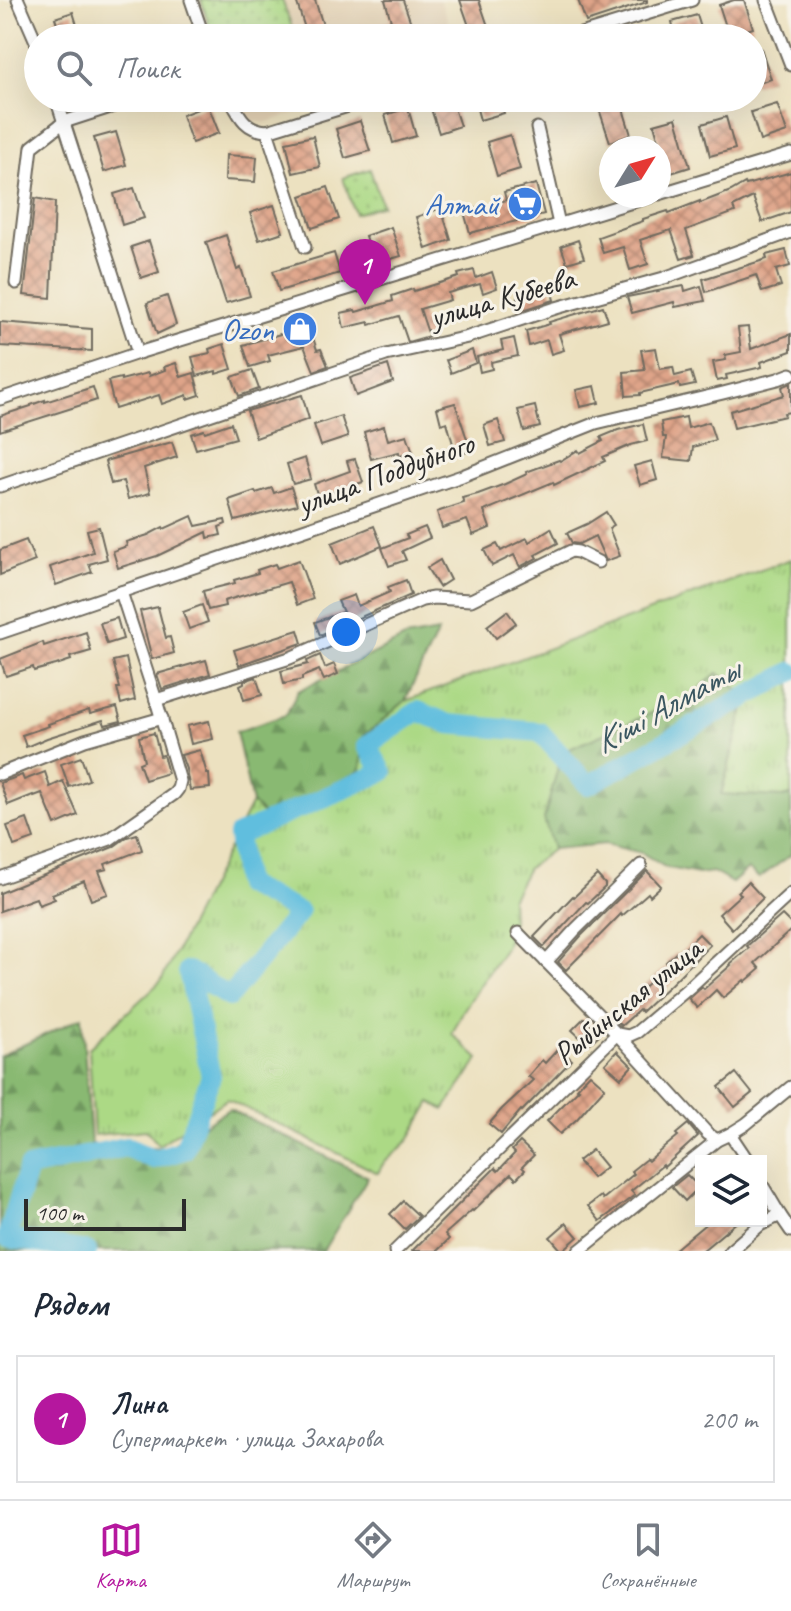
<!DOCTYPE html>
<html lang="ru">
<meta charset="utf-8">
<style>
:root{--surface:#fff;--page:#f2f2f3;--text:#1f2937;--muted:#747a83;--line:#e0e1e3;--accent:#b5179e}
body{margin:0;font-family:Caveat,sans-serif;background:var(--page);color:var(--text)}
.controls{position:absolute;right:24px;bottom:24px;display:grid;overflow:hidden;border-radius:0px;box-shadow:0 8px 32px #0002}
.controls button{width:72px;height:72px;display:grid;place-items:center;padding:0;border:0;border-bottom:2px solid var(--line);background:var(--surface);color:var(--text);font:40px sans-serif}
.compass{position:absolute;left:599px;top:136px;width:72px;height:72px;border-radius:50%;background:var(--surface);box-shadow:0 8px 32px #0002;rotate:53deg}
.scale{position:absolute;left:24px;bottom:20px;width:162px;box-sizing:border-box;padding-left:8px;border:4px solid #2b2b2b;border-top:0;font-size:22px;line-height:28px;white-space:nowrap;color:#2b2b2b;-webkit-text-stroke:6px #f7f3e8;paint-order:stroke}
.you{position:absolute;left:346px;top:632px;width:28px;height:28px;margin:-20px;border:6px solid #fff;border-radius:50%;background:#1a73e8;box-shadow:0 0 0 12px #1a73e833}
.badge{display:grid;place-items:center;width:52px;height:52px;border-radius:50%;background:var(--accent);color:#fff;font-size:26px;font-weight:700}
.pin{position:absolute;translate:-50% -66px;filter:drop-shadow(0 2px 4px #0008)}
.pin::after{content:'';position:absolute;top:42px;width:28px;height:24px;background:inherit;clip-path:polygon(0 0,100% 0,50% 100%)}
.list{margin:0;padding:0;list-style:none}
h2{display:flex;justify-content:space-between;align-items:center;height:104px;margin:0;padding:0 32px;font-size:34px}
h2 small{font-size:26px;font-weight:400;color:var(--muted)}
.list li{display:grid;grid-template-columns:52px 1fr auto;gap:24px;align-items:center;box-sizing:border-box;height:128px;margin:0 16px 16px;padding:0 16px;border:2px solid var(--line);border-radius:0px}
.list b{display:block;font-size:30px;white-space:nowrap}
.list p{margin:0;font-size:26px;white-space:nowrap;color:var(--muted)}
.list em{font-size:26px;font-style:normal;color:var(--muted)}
.icon{flex:none;width:44px;height:44px;fill:none;stroke:currentColor;stroke-width:2;stroke-linecap:round;stroke-linejoin:round}
.map{position:relative;flex:none;width:791px;height:1251px;overflow:hidden}
.search{position:absolute;background:var(--surface);box-shadow:0 8px 32px #0002;left:24px;right:24px;top:24px;height:88px;display:flex;align-items:center;gap:20px;box-sizing:border-box;padding:0 28px;border-radius:44px;color:var(--muted);font-size:30px}
.sheet{height:248px;background:var(--surface)}
nav{display:flex;justify-content:space-around;align-items:center;box-sizing:border-box;height:112px;border-top:2px solid var(--line);background:var(--surface);font-size:22px;color:var(--muted)}
nav a{display:grid;justify-items:center;gap:4px}
nav .on{color:var(--accent)}
.map>svg:first-child{display:block}
</style>
<div class="map">
<svg width="791" height="1251" viewBox="0 0 791 1251">
<defs>
<pattern id="grass-tufts" width="24" height="20" patternUnits="userSpaceOnUse" patternTransform="scale(2)"><rect width="24" height="20" fill="#acd985"/><path d="M3 7l-1-3M5 7V3M7 7l1-3M15 17l-1-3M17 17v-4M19 17l1-3" fill="none" stroke="#94ba73"/></pattern>
<pattern id="forest-firs" width="22" height="20" patternUnits="userSpaceOnUse" patternTransform="scale(2)"><rect width="22" height="20" fill="#89b972"/><path d="M5 1l3.5 6h-7zM16 11l3.5 6h-7z" fill="#70975e"/></pattern>
<pattern id="park-dots" width="8" height="8" patternUnits="userSpaceOnUse" patternTransform="scale(2)"><rect width="8" height="8" fill="#acd985"/><path d="M2 2h.1M6 6h.1" fill="none" stroke="#94ba73" stroke-width="1.8" stroke-linecap="round"/></pattern>
<pattern id="building-cross-hatch" width="8" height="8" patternUnits="userSpaceOnUse" patternTransform="scale(2)"><rect width="8" height="8" fill="#dfa489"/><path d="M0 0l8 8M0 8l8-8" fill="none" stroke="#b58670"/></pattern>
</defs>
<rect width="100%" height="100%" fill="#f7f3e8"/>
<filter id="ink" filterUnits="userSpaceOnUse"><feTurbulence type="fractalNoise" baseFrequency=".0125" numOctaves="2"/><feDisplacementMap in="SourceGraphic" scale="16" xChannelSelector="R" yChannelSelector="G"/><feConvolveMatrix kernelMatrix="1 2 1 2 8 2 1 2 1" color-interpolation-filters="sRGB"/></filter>
<filter id="wash" filterUnits="userSpaceOnUse"><feTurbulence type="fractalNoise" baseFrequency=".006" numOctaves="4" result="noise"/><feDisplacementMap in="SourceGraphic" scale="32" xChannelSelector="R" yChannelSelector="G"/><feGaussianBlur stdDeviation="1.8" result="paint"/><feColorMatrix in="noise" values="0 0 0 0 0 0 0 0 0 0 0 0 0 0 0 0 0 1.4 0 .05"/><feComposite in="paint" operator="in"/></filter>
<g filter="url(#wash)">
<rect width="100%" height="100%" fill="#ece1c0"/>
<g fill="#e3d1b4">
<path d="M197,0H440L451,29L441,32L442,38H210Z"/>
<path d="M236,98H340L265,123L253,121L244,113Z"/>
</g>
<path fill="url(#grass-tufts)" stroke="#6c8258" stroke-width="2" d="M791,559V795L783,797L721,795L747,697L718,673L689,697L563,752L548,829L553,849L528,868L511,899L512,924L505,948L463,1011L452,1034L479,1059L444,1110L431,1102L408,1141L383,1164L378,1173L227,1099L159,1145L146,1130L94,1135L89,1048L161,981L252,803L270,820L308,797L363,737L405,701Z"/>
<g fill="url(#forest-firs)" stroke="#5a724e" stroke-width="2">
<path d="M438,632L405,701L363,737L361,771L308,797L269,821L252,803L236,732L286,715L298,691L405,638Z"/>
<path d="M718,673L747,697L721,794L783,797L791,795V855L759,878L748,869L732,883L713,872L698,874L665,867L642,853L605,844L553,849L544,819L562,752L689,697Z"/>
<path d="M82,1017L91,1144L167,1148L229,1109L368,1177L323,1251H0V1056Z"/>
</g>
<g fill="url(#park-dots)" stroke="#6c8258" stroke-width="2">
<path d="M201,0H282L296,38H213Z"/>
<path d="M370,169L382,205L355,214L343,178Z"/>
</g>
<g fill="none" stroke-linecap="round" stroke-linejoin="round">
<path stroke="#60bede" stroke-width="20" d="M87,1251L7,1238L28,1168L126,1147L154,1159L184,1150L211,1076L188,971L229,997L299,912L245,885L238,835L383,772L367,746L418,711L449,724L540,732L588,785L791,672"/>
</g>
<g id="blocks">
<g fill="url(#building-cross-hatch)">
<path d="M296,0H315L327,38H308Z"/>
<path d="M385,0H403L416,38H345V36L391,21Z"/>
<path d="M460,0H479L492,38H447L470,29Z"/>
<path d="M578,0H647V2L586,22Z"/>
<path d="M734,0H744L753,28L729,36L719,5Z"/>
<path d="M73,12L80,35L72,38H62L55,18Z"/>
<path d="M697,15L704,38H676L672,22Z"/>
<path d="M761,48L771,79L753,85V51Z"/>
<path d="M474,98H500L504,113L480,120Z"/>
<path d="M451,99L460,126L439,133L430,106Z"/>
<path d="M621,102L631,135L610,142L599,109Z"/>
<path d="M777,104L787,132L760,141L751,112Z"/>
<path d="M208,105L219,133L192,143L182,115Z"/>
<path d="M408,108L416,136L393,143L385,115Z"/>
<path d="M726,117L735,149L710,156L702,124Z"/>
<path d="M676,118L690,167L668,174L654,124Z"/>
<path d="M360,121L370,151L345,158L336,129Z"/>
<path d="M116,132L126,165L104,172L94,138Z"/>
<path d="M510,135L520,169L497,176L487,142Z"/>
<path d="M313,136L320,167L293,173L286,142Z"/>
<path d="M226,155L257,157L255,182L225,180Z"/>
<path d="M791,172V212L762,222L753,197L733,207L735,212L686,230L694,255L681,259L671,230L640,240L648,264L630,270L623,247L603,253L598,237L643,221V219L668,211L669,213L700,201V203L731,191L745,183L746,185Z"/>
<path d="M536,184L544,214L470,233L464,212L506,200L504,192Z"/>
<path d="M328,187L339,219L312,228L301,196Z"/>
<path d="M134,188L144,218L122,225L114,194Z"/>
<path d="M35,198L55,202L51,298L24,295Z"/>
<path d="M274,205L283,232L259,240L250,213Z"/>
<path d="M441,208L451,240L426,249L416,217Z"/>
<path d="M391,227L401,256L374,264L365,236Z"/>
<path d="M226,235L237,270L241,268L250,296L226,303L206,242Z"/>
<path d="M578,240L584,258L567,263L561,246Z"/>
<path d="M149,241L159,272L141,278L131,247Z"/>
<path d="M786,250L790,266L776,270L781,286L762,292L756,275L706,292L703,279L767,259L766,255Z"/>
<path d="M334,253L340,273L279,291L273,271Z"/>
<path d="M474,270L476,278L492,272L497,288L483,293L480,284L448,293L450,300L420,309L429,336L408,342L399,316L369,325V322L344,328L341,313L355,310L356,312L393,301L392,296L413,289L414,291L459,277L458,274Z"/>
<path d="M684,286L685,291L701,286L705,301L675,307L674,302L632,313L627,297Z"/>
<path d="M551,289L554,300L520,311L517,298Z"/>
<path d="M167,296L176,325L157,334L147,303Z"/>
<path d="M603,306L608,320L559,334L564,350L551,354L547,340L529,346L526,331L550,324L549,322Z"/>
<path d="M0,322L92,329V351L0,346Z"/>
<path d="M308,322L317,350L321,349L328,366L314,371L304,346L268,355L270,361L250,367L243,345L294,330L293,326Z"/>
<path d="M748,327L751,349L791,334V351L761,362L762,367L726,375L727,379L717,381L713,362L726,360L725,355L741,352L738,328Z"/>
<path d="M514,338L518,356L491,362L492,369L480,372L477,357L503,350L501,341Z"/>
<path d="M224,344L232,369L216,374V371L197,376L192,357L210,353L209,349Z"/>
<path d="M656,348L660,369L673,367L675,376L691,372L695,385L680,388L679,384L640,393V395L626,396L624,372L645,370L641,350Z"/>
<path d="M472,350L476,363L451,373L446,360Z"/>
<path d="M176,363L181,377L194,373L200,395L188,399L187,395L162,404L159,395L115,409L108,381L121,378V380L148,373L149,376L165,370L164,367Z"/>
<path d="M388,365L393,382L356,396L350,378Z"/>
<path d="M252,370L259,389L239,396L232,377Z"/>
<path d="M791,383V412L784,413L785,416L734,428L730,411L784,395L782,387Z"/>
<path d="M595,386L599,403L580,407L576,390Z"/>
<path d="M93,387L97,400L0,431V416L31,406V405L45,400V402Z"/>
<path d="M302,395L309,419L256,438L247,411Z"/>
<path d="M455,403L471,451L456,455L447,422L441,424L437,408Z"/>
<path d="M535,406L540,427L524,431L518,410Z"/>
<path d="M341,416L348,437L321,446L314,425Z"/>
<path d="M686,417L688,428L709,422L715,440L693,447L691,461L663,458L666,437H663L661,422Z"/>
<path d="M498,420L505,442L490,446L484,425Z"/>
<path d="M231,423L236,438L196,449L191,434L204,430L205,432Z"/>
<path d="M643,424L647,441L631,445L603,457L605,461L554,485L553,482L484,511L490,528L473,535L467,520L442,528L437,512L464,503L462,498L478,494L505,484L527,474L526,472L559,460L560,461L578,450L580,453L603,441L601,437L618,430Z"/>
<path d="M384,426L388,440L407,435L413,452L400,456L399,452L371,459L364,432Z"/>
<path d="M172,442L177,457L144,468L150,493L128,499L123,481L111,484L105,461Z"/>
<path d="M305,458L311,479L293,484L287,464Z"/>
<path d="M355,459L363,482L318,497L314,484L350,471L347,461Z"/>
<path d="M652,461L657,480L640,485L634,466Z"/>
<path d="M291,487L297,505L235,521L229,500L255,491L256,493L272,488L274,493Z"/>
<path d="M606,512L614,525L609,528L620,556L606,561L595,536L579,544L572,543L567,533L587,524Z"/>
<path d="M192,516L196,526L225,520L226,524L219,527L221,535L208,538L207,532L157,556L118,568L113,551L127,546L126,542L148,535L163,527L164,529Z"/>
<path d="M374,526L382,546L340,564L332,543Z"/>
<path d="M99,527L107,559L89,564L92,572L56,585L50,567L93,552L87,530Z"/>
<path d="M425,527L430,538L402,551L406,560L389,566L382,548L408,538L406,535Z"/>
<path d="M551,528L558,543L535,555L537,558L520,567L514,555L492,566L484,550L497,544L501,551L527,538L529,542Z"/>
<path d="M26,540L35,561L0,575V550Z"/>
<path d="M299,560L313,599L297,605L289,582L224,601L225,606L208,610L203,591L235,583L234,580L258,573L257,570L275,564L277,568Z"/>
<path d="M440,560L450,580L439,587L427,568Z"/>
<path d="M406,580L411,595L320,635L315,622L343,612L338,601L354,595L358,606L390,592L388,587Z"/>
<path d="M202,605L208,622L189,629L183,612Z"/>
<path d="M158,607L166,638L170,637L174,653L152,659L140,611Z"/>
<path d="M507,611L516,623L496,638L487,626Z"/>
<path d="M117,618L123,639L107,644L100,623Z"/>
<path d="M298,630L302,643L239,665L234,650Z"/>
<path d="M86,632L91,651L70,657L71,660L56,665L34,671L33,667L6,676L0,659L43,642L44,646Z"/>
<path d="M320,655L325,668L334,664L338,674L324,680L319,670L302,677V680L284,684L281,671L308,664L307,661Z"/>
<path d="M126,658L135,700L121,704L117,688H120L113,661Z"/>
<path d="M206,660L210,674L162,689L157,674Z"/>
<path d="M256,677L262,695L244,700L240,685L244,683V681Z"/>
<path d="M117,707L121,721L105,725L103,720L47,738L26,747L22,735L49,726L48,724L89,710L90,714Z"/>
<path d="M209,721L213,739L191,744L187,726Z"/>
<path d="M154,733L160,756L163,755L168,773L145,780L139,763L144,761L139,737Z"/>
<path d="M200,750L207,774H209L210,788L190,790L186,769L181,755Z"/>
<path d="M81,757L89,780L69,787L61,764Z"/>
<path d="M45,772L50,787L63,781L78,815L55,825L42,793L34,796L33,795L8,805L0,783L22,775L24,780Z"/>
<path d="M27,819L34,839L14,846L7,826Z"/>
<path d="M137,834L142,850L105,864L107,869L99,871L108,894L91,900L84,881L52,894L55,899L39,905L36,898L0,911V893L113,847L127,837Z"/>
<path d="M647,871L661,886L650,896L648,893L622,916L621,914L566,970L558,962L581,936Z"/>
<path d="M597,875L605,884V887L588,903L586,902L544,947L534,937L573,896L574,897Z"/>
<path d="M748,882L763,898L732,929L719,914L741,894L738,892Z"/>
<path d="M782,915L791,924V930L755,963L760,969L745,982L744,980L723,998L716,990L697,1008L689,999L702,987L704,989L731,965L730,964L749,948L747,946Z"/>
<path d="M699,934L710,945L671,984L641,1012L639,1010L621,1026L611,1015L669,965L666,962L676,953L678,955Z"/>
<path d="M584,1018L600,1034L588,1045L572,1030Z"/>
<path d="M559,1048L572,1060L522,1111L521,1110L501,1134L489,1124L502,1109L533,1080L528,1076L542,1060L545,1063Z"/>
<path d="M617,1051L632,1066L621,1078L605,1064Z"/>
<path d="M736,1073L752,1093L735,1107L719,1087Z"/>
<path d="M590,1074L605,1087L577,1119L560,1134L547,1121L579,1089L577,1088Z"/>
<path d="M688,1124L698,1136L664,1167L663,1165L631,1191L635,1195L600,1221L588,1206L601,1196L603,1199L634,1174L631,1171L646,1159L648,1161L678,1136L676,1134Z"/>
<path d="M520,1142L534,1155L522,1167L525,1170L516,1179L511,1174L473,1211L472,1210L445,1234L449,1239L437,1251H412L495,1168L498,1171L515,1153L512,1150Z"/>
<path d="M592,1150L606,1167L592,1178L578,1161Z"/>
<path d="M687,1175L699,1187L685,1201L672,1187Z"/>
<path d="M403,1201L419,1216L405,1229L390,1214Z"/>
<path d="M709,1221H738L702,1251H673Z"/>
<path d="M566,1223L578,1237L562,1251L550,1237Z"/>
</g>
</g>
</g>
<g filter="url(#ink)">
<use href="#blocks" fill-opacity="0" stroke="#6f6b5f" stroke-width="2"/>
<g fill="none" stroke-linecap="round" stroke-linejoin="round">
<g stroke="#6f6b5f" stroke-width="15">
<g id="street">
<path d="M18,0L38,46"/>
<path d="M191,0L204,38"/>
<path d="M766,0L791,65"/>
<path d="M568,38L692,0"/>
<path d="M56,98L138,353"/>
<path d="M230,98C239,115 245,130 267,131L374,98"/>
<path d="M537,128L559,224"/>
<path d="M267,131L305,247"/>
<path d="M659,194L791,154"/>
<path d="M16,283L32,147L64,122L138,98"/>
<path d="M0,399L138,353L652,196"/>
<path d="M0,486L386,355L468,337L556,308L664,278L791,232"/>
<path d="M0,633L462,476L596,423L723,393L778,379L791,374"/>
<path d="M156,700L290,658L422,600L433,598L471,600L571,551L578,552L598,562"/>
<path d="M0,774L85,740L162,718"/>
<path d="M0,878L110,839L174,794L178,789L180,781L156,700L121,592"/>
<path d="M518,933L617,1034L708,1134L717,1140"/>
<path d="M546,962L575,930L641,865"/>
<path d="M748,1161L730,1134L746,1124L791,1087"/>
<path d="M761,1183L780,1215"/>
<path d="M395,1251L617,1034L628,1036L637,1032L691,986L791,893"/>
<path d="M579,1251L717,1140L730,1134"/>
<path d="M730,1251L760,1225L780,1215L791,1231"/>
</g>
</g>
<use href="#street" stroke="#fff" stroke-width="11"/>
</g>
</g>
<defs>
<g id="supermarket-disc" transform="scale(1.8)"><circle r="9.5" fill="#3f7fe0" stroke="#f7f3e8"/><path d="M-6-5.5h2.5l.6 2H6L4.5 2H-2.5L-4.4-4H-6ZM-1.5 3.2a1.3 1.3 0 1 0 .1 0ZM3 3.2a1.3 1.3 0 1 0 .1 0Z" fill="#fff"/></g>
<g id="shop-disc" transform="scale(1.8)"><circle r="9.5" fill="#3f7fe0" stroke="#f7f3e8"/><path d="M-5-2.5h2.3a2.7 3.5 0 0 1 5.4 0H5L5.5 6h-11ZM-1.5-2.5h3a1.5 2.3 0 0 0-3 0Z" fill="#fff"/></g>
</defs>
<g fill-rule="evenodd">
<use href="#supermarket-disc" x="525" y="204"/>
<use href="#shop-disc" x="300" y="329"/>
</g>
<g text-anchor="middle" stroke-width="6" stroke-linejoin="round" paint-order="stroke">
<g font-size="32" fill="#366cbe" stroke="#f7f3e8" text-anchor="end">
<text x="499" y="215">Алтай</text>
<text x="274" y="340">Ozon</text>
</g>
<g font-size="32" fill="#2b2b2b" stroke="#f7f3e8">
<text transform="translate(502 297) rotate(-16)" y="11">улица Кубеева</text>
<text transform="translate(385 473) rotate(-20)" y="11">улица Поддубного</text>
<text transform="translate(627 1001) rotate(-39)" y="11">Рыбинская улица</text>
</g>
<g font-size="34" font-style="italic" fill="#3b5761" stroke="#f7f3e8">
<text transform="translate(666 705) rotate(-29)" y="12">Кіші Алматы</text>
</g>
</g>
</svg>
<div class="controls">
<button><svg class="icon" aria-label="layers" viewBox="0 0 24 24"><path d="M12 4l9 5-9 5-9-5zM3 14l9 5 9-5"/></svg></button>
</div>
<svg class="compass" viewBox="-18 -18 36 36"><path d="M0-13l5 13h-10z" fill="#e53935"/><path d="M0 13l5-13h-10z" fill="#747a83"/></svg>
<div class="scale">100 m</div>
<div class="you"></div>
<div class="pin badge" style="left:365px;top:305px">1</div>
<div class="search"><svg class="icon" aria-label="search" viewBox="0 0 24 24"><circle cx="10" cy="10" r="6"/><path d="M15 15l6 6"/></svg>Поиск</div>
</div>
<section class="sheet">
<h2>Рядом<small></small></h2>
<ul class="list">
<li><span class="badge">1</span><div><b>Лина</b><p>Супермаркет · улица Захарова</p></div><em>200 m</em></li>
</ul>
</section>
<nav>
<a class="on"><svg class="icon" aria-label="map" viewBox="0 0 24 24"><path d="M3 6l6-2 6 2 6-2v14l-6 2-6-2-6 2zM9 4v14M15 6v14"/></svg>Карта</a>
<a><svg class="icon" aria-label="directions" viewBox="0 0 24 24"><path d="M12 3l9 9-9 9-9-9zM9 14v-3h6M13 9l2 2-2 2"/></svg>Маршрут</a>
<a><svg class="icon" aria-label="saved" viewBox="0 0 24 24"><path d="M7 4h10v16l-5-4-5 4z"/></svg>Сохранённые</a>
</nav>
